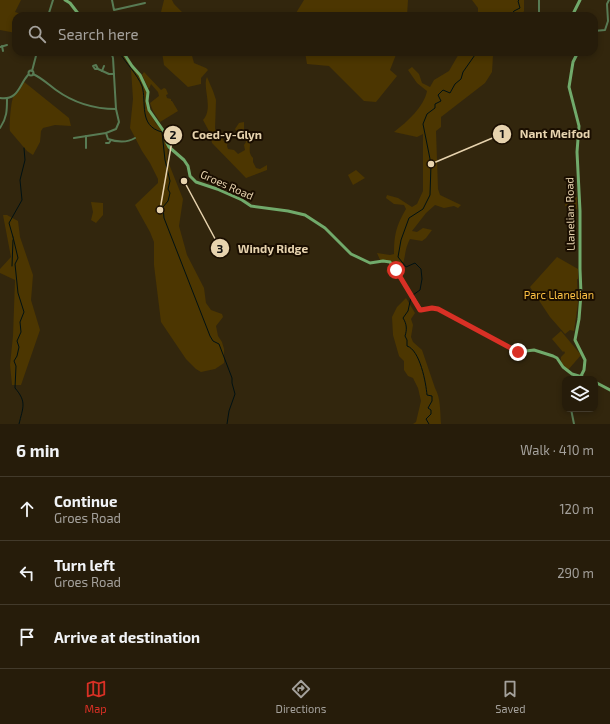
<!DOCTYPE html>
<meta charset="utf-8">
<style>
:root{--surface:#261c0a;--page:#322918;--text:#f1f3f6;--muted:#a4a19c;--line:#423a2b;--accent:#d93025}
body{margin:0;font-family:"Exo 2",sans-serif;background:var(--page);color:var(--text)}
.controls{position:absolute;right:12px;bottom:12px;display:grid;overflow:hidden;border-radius:8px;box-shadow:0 2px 6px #0003}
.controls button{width:36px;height:36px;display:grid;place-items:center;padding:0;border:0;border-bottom:1px solid var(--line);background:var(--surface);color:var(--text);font:20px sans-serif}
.stop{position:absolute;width:12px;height:12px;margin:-9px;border:3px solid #d93025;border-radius:50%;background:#fff}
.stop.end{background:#d93025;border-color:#fff;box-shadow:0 1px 4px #0008}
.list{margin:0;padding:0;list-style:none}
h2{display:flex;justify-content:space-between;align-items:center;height:52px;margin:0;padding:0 16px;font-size:17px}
h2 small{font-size:13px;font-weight:400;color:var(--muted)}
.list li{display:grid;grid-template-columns:26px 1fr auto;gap:12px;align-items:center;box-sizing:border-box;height:64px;padding:0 16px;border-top:1px solid var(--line)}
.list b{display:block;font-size:15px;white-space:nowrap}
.list p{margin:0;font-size:13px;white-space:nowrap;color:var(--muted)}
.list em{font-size:13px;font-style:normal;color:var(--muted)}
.icon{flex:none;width:22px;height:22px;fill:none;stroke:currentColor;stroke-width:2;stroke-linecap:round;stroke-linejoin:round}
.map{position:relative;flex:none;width:610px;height:424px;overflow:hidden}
.search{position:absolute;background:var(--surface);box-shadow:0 2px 6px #0003;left:12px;right:12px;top:12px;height:44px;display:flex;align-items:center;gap:10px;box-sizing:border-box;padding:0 14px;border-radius:12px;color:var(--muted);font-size:15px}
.sheet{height:244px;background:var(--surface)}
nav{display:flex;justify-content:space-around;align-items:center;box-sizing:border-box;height:56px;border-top:1px solid var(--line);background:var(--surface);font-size:11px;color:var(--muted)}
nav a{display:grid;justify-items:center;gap:2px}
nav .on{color:var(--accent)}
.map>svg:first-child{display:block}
</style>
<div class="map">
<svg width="610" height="424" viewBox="0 0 610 424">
<rect width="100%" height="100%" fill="#32260d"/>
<g fill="#4c3601">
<path d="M0,0H21L15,12L27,16H16V33L0,30Z"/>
<path d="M164,0H172L174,4L186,16H160Z"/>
<path d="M304,0H408L407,16H297L296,13Z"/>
<path d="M472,0H524V11L521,16H478V8Z"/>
<path d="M119,52H121L139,76L147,92L149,110L156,124L161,128L164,133L168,148L167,159L183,199L179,226L187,255L204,288L206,303L211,310L222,314L223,317L216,326L218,336L222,342L224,349V363L215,369L201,372L196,369L186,359L161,322L154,265V242L150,232L135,205L158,183V179L150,163L142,151L130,128L133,99L131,69Z"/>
<path d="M162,52H191L194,63L206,68L208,70L201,78V84L188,87L164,65Z"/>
<path d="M305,52H397L390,70L397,76L376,102L364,101L329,66L307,64Z"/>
<path d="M460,52H503L499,55H493L492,72L485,83L441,117V127L436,131L438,189L440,195L461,205L458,208L454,206L444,208L435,205L426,213L412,231L417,232L423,228L432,230L426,238L422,241L410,239C401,256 410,263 391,276L386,271L392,265L390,262H381L377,253L390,255L394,254C394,235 396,226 406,209L404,205L394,204L386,198L387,195L398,198L412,207L417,204L423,191V134L417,137L394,132C407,122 424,107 427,91L417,83L408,70L412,67L419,74L422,83L430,87L434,80L449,71Z"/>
<path d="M144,72L161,90L164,88L166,89L168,94L166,95L167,98L171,99V101H172L178,111L160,122L153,111L150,103L159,96L158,92L151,84L149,89L142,75Z"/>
<path d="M207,77L213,91L216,100L215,129L217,132L222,135L223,141L225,140L228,141L227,146L228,149L234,150L238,154L245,150L244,145L246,142L244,138L239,136L235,129L239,123L244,122V131L247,130C255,140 245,151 253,158V162L256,168L260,169L267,165V170L246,178L212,143L210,133L203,120C214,108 202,88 207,77Z"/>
<path d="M23,81L69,118L71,126L55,125L43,128L41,131L40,142L33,155L27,151L10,131C9,126 11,99 14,95C15,93 18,92 19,90C21,87 22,84 23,81Z"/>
<path d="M356,170L365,178L353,185L348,175Z"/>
<path d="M566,195L577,197V209L565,206Z"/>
<path d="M91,202L103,203V215L96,223L91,220L93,212Z"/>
<path d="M3,215H7L18,221L20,237L33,275L31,300L40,330L21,385H12L10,365L13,336L15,280L0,273V269L11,257Z"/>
<path d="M557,257L578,269V279H577L578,303L574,331L570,330L565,334L550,317L530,287Z"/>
<path d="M406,298L415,313L411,319L413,325L411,337L413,342L422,350L435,388C441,399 440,412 441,424H413L416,422L421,401L418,388L413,378L408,376L404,370V361L399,356L393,335L392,317L397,307Z"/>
<path d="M561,331L581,355L568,370C564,366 560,363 561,357L565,353L564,351L563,352L552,339Z"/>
</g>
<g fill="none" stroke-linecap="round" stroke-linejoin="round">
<g stroke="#001113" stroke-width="1">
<path d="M510,16L514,11L520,8L518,1L519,0"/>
<path d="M119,52C126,63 137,74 142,86C147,102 138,126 162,132L165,160L170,181L168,189L170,193L168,201L163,207L164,218L210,336L213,341L219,344L232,378V383L235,394L229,411L227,424"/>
<path d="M13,237L18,258L15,264L18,293L24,312L20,322L21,332L17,341L19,347L17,356L14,361L16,366L15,388C27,402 23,407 19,424"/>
<path d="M13,237L9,223L22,200L20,180L25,160L24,148"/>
<path d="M12,266L13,240"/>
<path d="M413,295L420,290L422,279L421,269L415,263L406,267L398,257L401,240L409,218L423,209L430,195L431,164L423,124L427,114L435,108V104L441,101L438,95L443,90L450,93L455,84L461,79L463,72L477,52"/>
<path d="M411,297L408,311L403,318C407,324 407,330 405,336L407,340V346C420,350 426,383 427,395L432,396V401L428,408L431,410V414L426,419L429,424"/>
</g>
<g stroke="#587b54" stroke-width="2">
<path d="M112,0L114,10L145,3"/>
<path d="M48,16L53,0"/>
<path d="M539,16V0"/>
<path d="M594,31L605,30L608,21L607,4L609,0"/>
<path d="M2,46L3,51"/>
<path d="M0,47L7,45"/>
<path d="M69,52L73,53L74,52"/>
<path d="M96,65L98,69H95L93,66Z"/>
<path d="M98,69L109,74H114"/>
<circle cx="31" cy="73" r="2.5"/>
<path d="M32,71L37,52"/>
<path d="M102,71L104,66"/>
<path d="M33,74C42,78 49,85 56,90C74,103 95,109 116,109"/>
<path d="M0,98C18,101 19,85 28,75"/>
<path d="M0,128C7,118 7,110 7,99"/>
<path d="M106,133L108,139C116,142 127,143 135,138"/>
<path d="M86,136V148"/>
<path d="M74,138L106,133L116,129L119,122L116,109L113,58L111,52"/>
<path d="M106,143H109L111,140"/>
<path d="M571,409L574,424"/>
</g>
<g stroke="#71aa6b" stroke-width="3">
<path d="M65,0L70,3L80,16"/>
<path d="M572,16L580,0"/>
<path d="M123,52L132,66L140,75L148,92L147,101L149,110L165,133L166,141L169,147L184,160L188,166L190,176L196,182L217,189L242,200L251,206L288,211L305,215L325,228L351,254L370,263L383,261L390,262L421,310L432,308L438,309L518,352L534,350L553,356L557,358L563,367L572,374L589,379"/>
<path d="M578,52L573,62L569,87L579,126L577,152L580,211V269L581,294L579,319L575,340L585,360L584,370L581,376"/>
<path d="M595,382L610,390"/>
</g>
</g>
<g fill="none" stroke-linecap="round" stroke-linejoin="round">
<path stroke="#d93025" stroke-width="5" d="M396,270L420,310H421L432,308L438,309L518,352"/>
</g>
<g text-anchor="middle" stroke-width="4" stroke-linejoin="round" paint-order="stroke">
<g font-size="11" fill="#e7d3ae" stroke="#1a0e00">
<text transform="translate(227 185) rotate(24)" y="4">Groes Road</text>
<text transform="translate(570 214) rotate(-91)" y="4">Llanelian Road</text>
</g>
<g font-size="11" fill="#fdc143" stroke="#1a0e00">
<text x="559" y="299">Parc Llanelian</text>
</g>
</g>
<path fill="none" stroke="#e7d3ae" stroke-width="1.5" d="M431 164L502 134M160 210L173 135M184 181L220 248"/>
<g fill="#e7d3ae" stroke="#1a0e00" stroke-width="1.5">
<circle cx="431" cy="164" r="4"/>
<circle cx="160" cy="210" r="4"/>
<circle cx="184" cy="181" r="4"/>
<circle cx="502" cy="134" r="10"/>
<circle cx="173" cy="135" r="10"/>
<circle cx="220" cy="248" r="10"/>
</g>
<g font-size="12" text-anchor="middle" font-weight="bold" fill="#111">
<text x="502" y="138">1</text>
<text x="173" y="139">2</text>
<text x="220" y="253">3</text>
</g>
<g font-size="12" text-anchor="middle" font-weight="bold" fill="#e7d3ae" stroke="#1a0e00" stroke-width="4" stroke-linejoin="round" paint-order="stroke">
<text x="555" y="138">Nant Meifod</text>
<text x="227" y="139">Coed-y-Glyn</text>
<text x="273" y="253">Windy Ridge</text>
</g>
</svg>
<div class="controls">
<button><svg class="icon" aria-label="layers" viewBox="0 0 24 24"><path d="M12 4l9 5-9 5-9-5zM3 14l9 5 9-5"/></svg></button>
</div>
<div class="stop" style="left:396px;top:270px"></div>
<div class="stop end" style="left:518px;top:352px"></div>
<div class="search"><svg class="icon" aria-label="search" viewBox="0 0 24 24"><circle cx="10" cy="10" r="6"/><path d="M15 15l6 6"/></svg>Search here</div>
</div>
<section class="sheet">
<h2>6 min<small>Walk · 410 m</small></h2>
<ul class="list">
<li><svg class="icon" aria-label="ahead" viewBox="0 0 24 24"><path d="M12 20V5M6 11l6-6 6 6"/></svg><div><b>Continue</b><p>Groes Road</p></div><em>120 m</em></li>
<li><svg class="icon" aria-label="left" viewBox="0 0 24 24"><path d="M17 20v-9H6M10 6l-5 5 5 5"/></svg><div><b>Turn left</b><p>Groes Road</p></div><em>290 m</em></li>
<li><svg class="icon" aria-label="arrive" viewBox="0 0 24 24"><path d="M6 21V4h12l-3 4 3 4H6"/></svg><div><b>Arrive at destination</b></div></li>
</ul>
</section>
<nav>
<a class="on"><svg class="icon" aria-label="map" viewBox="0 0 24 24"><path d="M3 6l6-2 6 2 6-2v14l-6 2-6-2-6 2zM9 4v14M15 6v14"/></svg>Map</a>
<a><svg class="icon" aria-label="directions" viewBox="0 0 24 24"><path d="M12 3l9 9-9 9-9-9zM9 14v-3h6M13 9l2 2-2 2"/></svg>Directions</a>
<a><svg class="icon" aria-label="saved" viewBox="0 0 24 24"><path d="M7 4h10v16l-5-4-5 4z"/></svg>Saved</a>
</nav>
